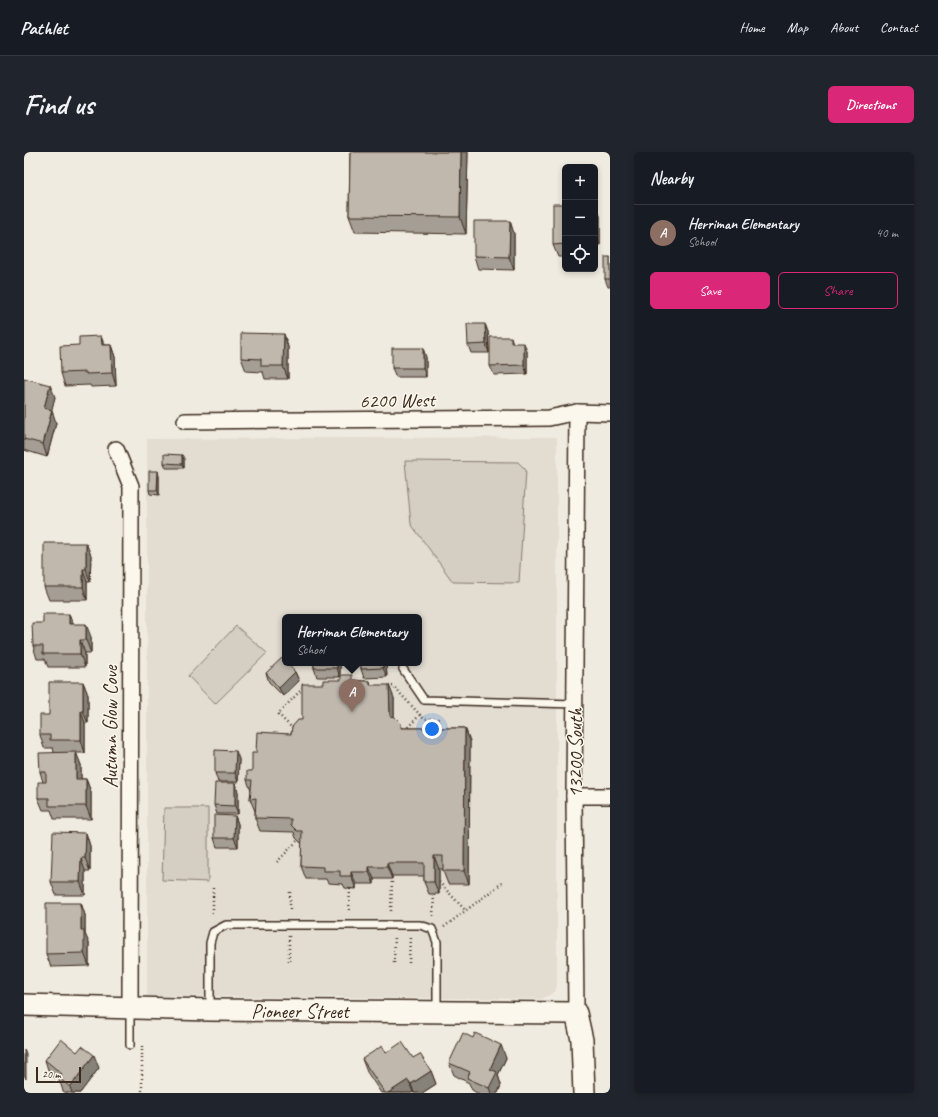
<!DOCTYPE html>
<meta charset="utf-8">
<style>
:root{--surface:#171b24;--page:#20242c;--text:#f1f3f6;--muted:#9ea1a6;--line:#363941;--accent:#db2777}
body{margin:0;font-family:Caveat,sans-serif;background:var(--page);color:var(--text)}
.controls{position:absolute;right:12px;top:12px;display:grid;overflow:hidden;border-radius:6px;box-shadow:0 2px 6px #0003}
.controls button{width:36px;height:36px;display:grid;place-items:center;padding:0;border:0;border-bottom:1px solid var(--line);background:var(--surface);color:var(--text);font:20px sans-serif}
.scale{position:absolute;left:12px;bottom:10px;width:45px;box-sizing:border-box;padding-left:4px;border:2px solid #3b2a1e;border-top:0;font-size:11px;line-height:14px;white-space:nowrap;color:#3b2a1e;-webkit-text-stroke:3px #fbf7ec;paint-order:stroke}
.you{position:absolute;left:408px;top:577px;width:14px;height:14px;margin:-10px;border:3px solid #fff;border-radius:50%;background:#1a73e8;box-shadow:0 0 0 6px #1a73e833}
.badge{display:grid;place-items:center;width:26px;height:26px;border-radius:50%;background:var(--accent);color:#fff;font-size:13px;font-weight:700}
.pin{position:absolute;translate:-50% -33px;filter:drop-shadow(0 1px 2px #0008)}
.pin::after{content:'';position:absolute;top:21px;width:14px;height:12px;background:inherit;clip-path:polygon(0 0,100% 0,50% 100%)}
.popup{position:absolute;left:258px;top:462px;width:140px;height:52px;box-sizing:border-box;display:grid;place-content:center;border-radius:6px;background:var(--surface);filter:drop-shadow(0 1px 3px #0005);font-size:13px;white-space:nowrap;color:var(--muted)}
.popup b{font-size:15px;color:var(--text)}
.popup::after{content:'';position:absolute;left:50%;top:100%;margin-left:-8px;border:8px solid transparent;border-top-color:var(--surface)}
.list{margin:0;padding:0;list-style:none}
h2{display:flex;justify-content:space-between;align-items:center;height:52px;margin:0;padding:0 16px;font-size:17px}
h2 small{font-size:13px;font-weight:400;color:var(--muted)}
.list li{display:grid;grid-template-columns:26px 1fr auto;gap:12px;align-items:center;box-sizing:border-box;height:56px;padding:0 16px;border-top:1px solid var(--line)}
.list b{display:block;font-size:15px;white-space:nowrap}
.list p{margin:0;font-size:13px;white-space:nowrap;color:var(--muted)}
.list em{font-size:13px;font-style:normal;color:var(--muted)}
.actions{display:flex;gap:8px;padding:12px 16px}
.actions a{flex:1;padding:9px 0;border:1px solid var(--accent);border-radius:6px;text-align:center;font-size:14px;color:var(--accent)}
.actions .main{background:var(--accent);color:#fff}
.icon{flex:none;width:22px;height:22px;fill:none;stroke:currentColor;stroke-width:2;stroke-linecap:round;stroke-linejoin:round}
.map{position:relative;flex:none;width:586px;height:941px;overflow:hidden;border-radius:6px}
header{display:flex;align-items:center;gap:24px;box-sizing:border-box;height:56px;padding:0 20px;background:var(--surface);border-bottom:1px solid var(--line)}
header strong{font-size:19px}
nav{display:flex;gap:22px;margin-inline-start:auto;font-size:14px}
.intro{display:flex;align-items:center;justify-content:space-between;box-sizing:border-box;height:96px;padding:0 24px}
h1{margin:0;font-size:28px}
.button{padding:10px 18px;border-radius:6px;background:var(--accent);color:#fff;font-size:14px;font-weight:700}
main{display:flex;gap:24px;padding:0 24px}
aside{flex:1;background:var(--surface);border-radius:6px;box-shadow:0 2px 6px #0003}
.map>svg:first-child{display:block}
</style>
<header>
<strong>Pathlet</strong>
<nav><a>Home</a><a>Map</a><a>About</a><a>Contact</a></nav>
</header>
<div class="intro"><h1>Find us</h1><a class="button">Directions</a></div>
<main>
<div class="map">
<svg width="586" height="941" viewBox="0 0 586 941">
<rect width="100%" height="100%" fill="#f0ebe0"/>
<filter id="ink" filterUnits="userSpaceOnUse"><feTurbulence type="fractalNoise" baseFrequency=".025" numOctaves="2"/><feDisplacementMap in="SourceGraphic" scale="8" xChannelSelector="R" yChannelSelector="G"/><feConvolveMatrix kernelMatrix="1 2 1 2 8 2 1 2 1" color-interpolation-filters="sRGB"/></filter>
<g filter="url(#ink)">
<path fill="#e2dcd1" fill-rule="evenodd" d="M533,285V833L531,840L517,847L123,844V287ZM261,465H395V511H261Z"/>
<g fill="#d5cec3" stroke="#887c70">
<path d="M381,309L494,310L502,318L495,431L429,430L387,372Z"/>
<path d="M212,474L243,501L191,552L164,524Z"/>
<path d="M140,656H184V730L138,728Z"/>
</g>
<g fill="none" stroke-linecap="round" stroke-linejoin="round">
<g stroke="#3b2a1e" stroke-width="10">
<g id="lane">
<path d="M379,517L400,548L551,552"/>
<path d="M186,856V791L189,780L202,773H396L408,777L413,790V857"/>
<path d="M106,893V857"/>
</g>
</g>
<g stroke="#3b2a1e" stroke-width="18">
<g id="street">
<path d="M161,269L525,266L553,260L586,261"/>
<path d="M92,297L107,334L106,857"/>
<path d="M550,644H586"/>
<path d="M552,861L550,644L553,260"/>
</g>
</g>
<g stroke="#3b2a1e" stroke-width="24">
<path id="secondary" d="M0,853L186,858L552,861L558,888L560,941"/>
</g>
<g stroke="#3b2a1e" stroke-width="2.5" stroke-dasharray="1 3" stroke-linecap="butt">
<path d="M364,534H369L400,567H415V578"/>
<path d="M269,577L254,562L280,535"/>
<path d="M381,578L396,563"/>
<path d="M253,710L274,688"/>
<path d="M415,730L441,758"/>
<path d="M266,757V737"/>
<path d="M325,758L326,737"/>
<path d="M367,759L368,727"/>
<path d="M189,761V736"/>
<path d="M409,764L410,742"/>
<path d="M420,775L478,731"/>
<path d="M265,809V783"/>
<path d="M370,811L371,784"/>
<path d="M385,811L386,784"/>
<path d="M118,894V941"/>
</g>
<use href="#lane" stroke="#fbf7ec" stroke-width="7"/>
<use href="#street" stroke="#fbf7ec" stroke-width="15"/>
<use href="#secondary" stroke="#fbf7ec" stroke-width="21"/>
</g>
<g fill="#a59e95" stroke="#3b2a1e">
<path d="M326,0H444L442,82L331,80L325,64Z"/>
<path d="M541,52V105H534L529,93Z"/>
<path d="M571,52L576,64V93H571Z"/>
<path d="M486,69L490,82V118L454,117L450,104Z"/>
<path d="M586,105V135H584L581,127Z"/>
<path d="M461,172L464,180L465,201H447L444,193Z"/>
<path d="M260,182L264,195V227H241L239,220L222,219L217,206Z"/>
<path d="M487,185L489,191L503,199V222L470,223L466,214Z"/>
<path d="M80,193H87L91,205L92,234L67,235L66,233L41,234L37,221Z"/>
<path d="M402,205V225H372L368,216Z"/>
<path d="M0,226L31,245L27,258L32,271L23,305L0,298Z"/>
<path d="M158,303L160,307V316H142L140,311Z"/>
<path d="M135,324V343L126,342L125,338Z"/>
<path d="M67,403L66,430H63V448H25L20,435Z"/>
<path d="M45,462L49,472L67,485V501H61V515H24L21,507H13L9,494L19,471Z"/>
<path d="M290,511H316V525H293L290,516Z"/>
<path d="M337,511H362L363,525L340,526L337,517Z"/>
<path d="M271,520L275,529L259,544L245,530L242,521Z"/>
<path d="M330,529H346L347,533L370,546V565L379,576H441L446,589L445,732H424L419,719V717H415V742H405L400,730V724H368V727H350V732H332V737L321,736L319,732L304,731L302,727H282L277,714L278,692L272,686L270,680L236,679L231,666V659L226,647L227,639L223,628L228,619L232,601L267,582L278,568L299,532Z"/>
<path d="M59,530L64,543V571H61V601H52L57,613V627H62L67,640V667H30L27,658H19L14,646L19,630L16,620L30,600L29,596H20L16,583L25,563Z"/>
<path d="M215,607L214,630H194L191,621Z"/>
<path d="M211,631L214,640V662H193L190,653Z"/>
<path d="M211,664L214,672V695H193L190,686Z"/>
<path d="M62,681L66,694V719H61V743H32L27,730Z"/>
<path d="M57,751L61,763V782L65,791V814L27,815L22,802Z"/>
<path d="M53,900L75,916L56,941H42L39,939L36,930L25,921L21,908Z"/>
<path d="M362,901L389,906L407,919L412,932L398,941H389V940L388,941H357L343,920L338,907Z"/>
<path d="M482,906L474,923L477,933L474,941H453L448,938L445,931L430,923L425,911Z"/>
</g>
<g fill="#868179" stroke="#3b2a1e">
<path d="M437,0H444L442,82L436,65Z"/>
<path d="M571,52L576,64V93L571,80Z"/>
<path d="M486,69L490,82V118L485,105Z"/>
<path d="M461,172L464,180L465,201L462,192Z"/>
<path d="M260,182L264,195V227L259,214Z"/>
<path d="M77,184L82,197L78,193Z"/>
<path d="M500,191L503,199V222L500,213Z"/>
<path d="M87,193L91,205L92,234L88,221Z"/>
<path d="M399,196L402,205V225L399,216Z"/>
<path d="M26,233L31,245L25,269L20,256Z"/>
<path d="M28,258L32,271L23,305L19,292Z"/>
<path d="M158,303L160,307V316L158,312Z"/>
<path d="M134,319L135,324V343L133,338Z"/>
<path d="M62,391L67,403L66,430L62,417Z"/>
<path d="M59,417L63,430V448L59,435Z"/>
<path d="M45,462L50,474L45,472Z"/>
<path d="M62,472L67,485V501L62,488Z"/>
<path d="M56,488L61,501V515L56,502Z"/>
<path d="M313,511H316V525L313,516Z"/>
<path d="M359,511H362L363,525L359,516Z"/>
<path d="M271,520L275,529L259,544L255,536Z"/>
<path d="M59,530L64,543V571L59,559Z"/>
<path d="M365,533L370,546V577L366,564Z"/>
<path d="M57,559L61,571V601L57,588Z"/>
<path d="M441,576L446,589L445,732L440,719Z"/>
<path d="M212,599L215,607L214,630L211,621Z"/>
<path d="M52,600L57,613V640L52,627Z"/>
<path d="M62,627L67,640V667L62,654Z"/>
<path d="M211,631L214,640V662L211,654Z"/>
<path d="M211,664L214,672V695L210,686Z"/>
<path d="M62,681L66,694V719L61,706Z"/>
<path d="M410,704L415,717V742L410,730Z"/>
<path d="M57,706L61,719V743L56,730Z"/>
<path d="M363,711L368,724V727L363,715Z"/>
<path d="M345,715L350,727V732L345,720Z"/>
<path d="M327,720L332,732V737L327,724Z"/>
<path d="M57,751L61,763V782L65,791V814L60,801L57,778Z"/>
<path d="M477,893L482,906L474,923L477,933L474,941H467L465,936L466,917Z"/>
<path d="M0,898L2,902V927L0,922Z"/>
<path d="M70,903L75,916L56,941H48L46,935Z"/>
<path d="M407,919L412,932L398,941H390L387,932Z"/>
<path d="M384,928L389,940L388,941H364Z"/>
</g>
<g fill="#c0b8ad" stroke="#3b2a1e">
<path d="M326,0H437L436,65L325,64Z"/>
<path d="M529,52H541V92L529,93Z"/>
<path d="M450,69H486L485,105L450,104Z"/>
<rect x="581" y="105" width="5" height="22"/>
<path d="M443,172H461L462,192L444,193Z"/>
<path d="M217,181L260,182L259,214H237V207L217,206Z"/>
<path d="M77,184L78,193H87L88,221L62,222V220L37,221L36,194L55,193V185Z"/>
<path d="M466,185H487V191H500V213L466,214Z"/>
<rect x="368" y="196" width="31" height="20"/>
<path d="M0,226L26,233L20,256L28,258L19,292L0,287Z"/>
<path d="M140,302L158,303V312L140,311Z"/>
<path d="M125,319H134L133,338H125Z"/>
<path d="M20,391H62V417H59V435H20Z"/>
<path d="M19,462H45V472H62V488H56V502H19V494H9L8,471H19Z"/>
<path d="M258,506L261,509V511H263L271,520L255,536L242,521Z"/>
<rect x="290" y="511" width="23" height="5"/>
<path d="M337,511H359V516L337,517Z"/>
<path d="M317,523H328V529H346V533H365L366,564L371,565L377,571V576H441L440,719H419V704H410V730H400V711H363V715H345V720H327V724H316V719H299V715L277,714L278,679H273L267,673V667L231,666L232,646L226,647L228,628H223V619H228V601H232L233,580L267,582L268,575L274,568H278V532H299V528H317Z"/>
<path d="M25,530H59V559H57V588H26V583H16V563H25Z"/>
<path d="M191,598L212,599L211,621H191Z"/>
<path d="M52,600V627H62V654H25V646H14V630H22V620H16L15,601Z"/>
<path d="M191,631H211V654L190,653Z"/>
<path d="M190,663L211,664L210,686H190Z"/>
<path d="M29,680L62,681L61,706H57L56,730H27Z"/>
<path d="M22,751H57V778H60V801L22,802Z"/>
<path d="M439,881L449,886L451,881L477,893L466,917L473,920L465,936L443,926L446,920L425,911Z"/>
<path d="M37,887L53,900L58,894L70,903L46,935L35,926L38,922L21,908Z"/>
<path d="M378,890L389,906L396,902L407,919L387,932L384,928L364,941H361L338,907L358,894L362,901Z"/>
</g>
</g>
<g text-anchor="middle" stroke-width="3" stroke-linejoin="round" paint-order="stroke">
<g font-size="20" fill="#3b2a1e" stroke="#fbf7ec">
<text transform="translate(373 248) rotate(-1)" y="7">6200 West</text>
<text transform="translate(86 575) rotate(-90)" y="7">Autumn Glow Cove</text>
<text transform="translate(551 601) rotate(-90)" y="7">13200 South</text>
<text x="276" y="866">Pioneer Street</text>
</g>
</g>
</svg>
<div class="controls">
<button>+</button>
<button>−</button>
<button><svg class="icon" aria-label="locate" viewBox="0 0 24 24"><circle cx="12" cy="12" r="6"/><path d="M12 2v4M12 18v4M2 12h4M18 12h4"/></svg></button>
</div>
<div class="scale">20 m</div>
<div class="you"></div>
<div class="pin badge" style="left:328px;top:560px;background:#8d6e63">A</div>
<div class="popup"><b>Herriman Elementary</b>School</div>
</div>
<aside>
<h2>Nearby<small></small></h2>
<ul class="list">
<li><span class="badge" style="background:#8d6e63">A</span><div><b>Herriman Elementary</b><p>School</p></div><em>40 m</em></li>
</ul>
<div class="actions"><a class="main">Save</a><a>Share</a></div>
</aside>
</main>
